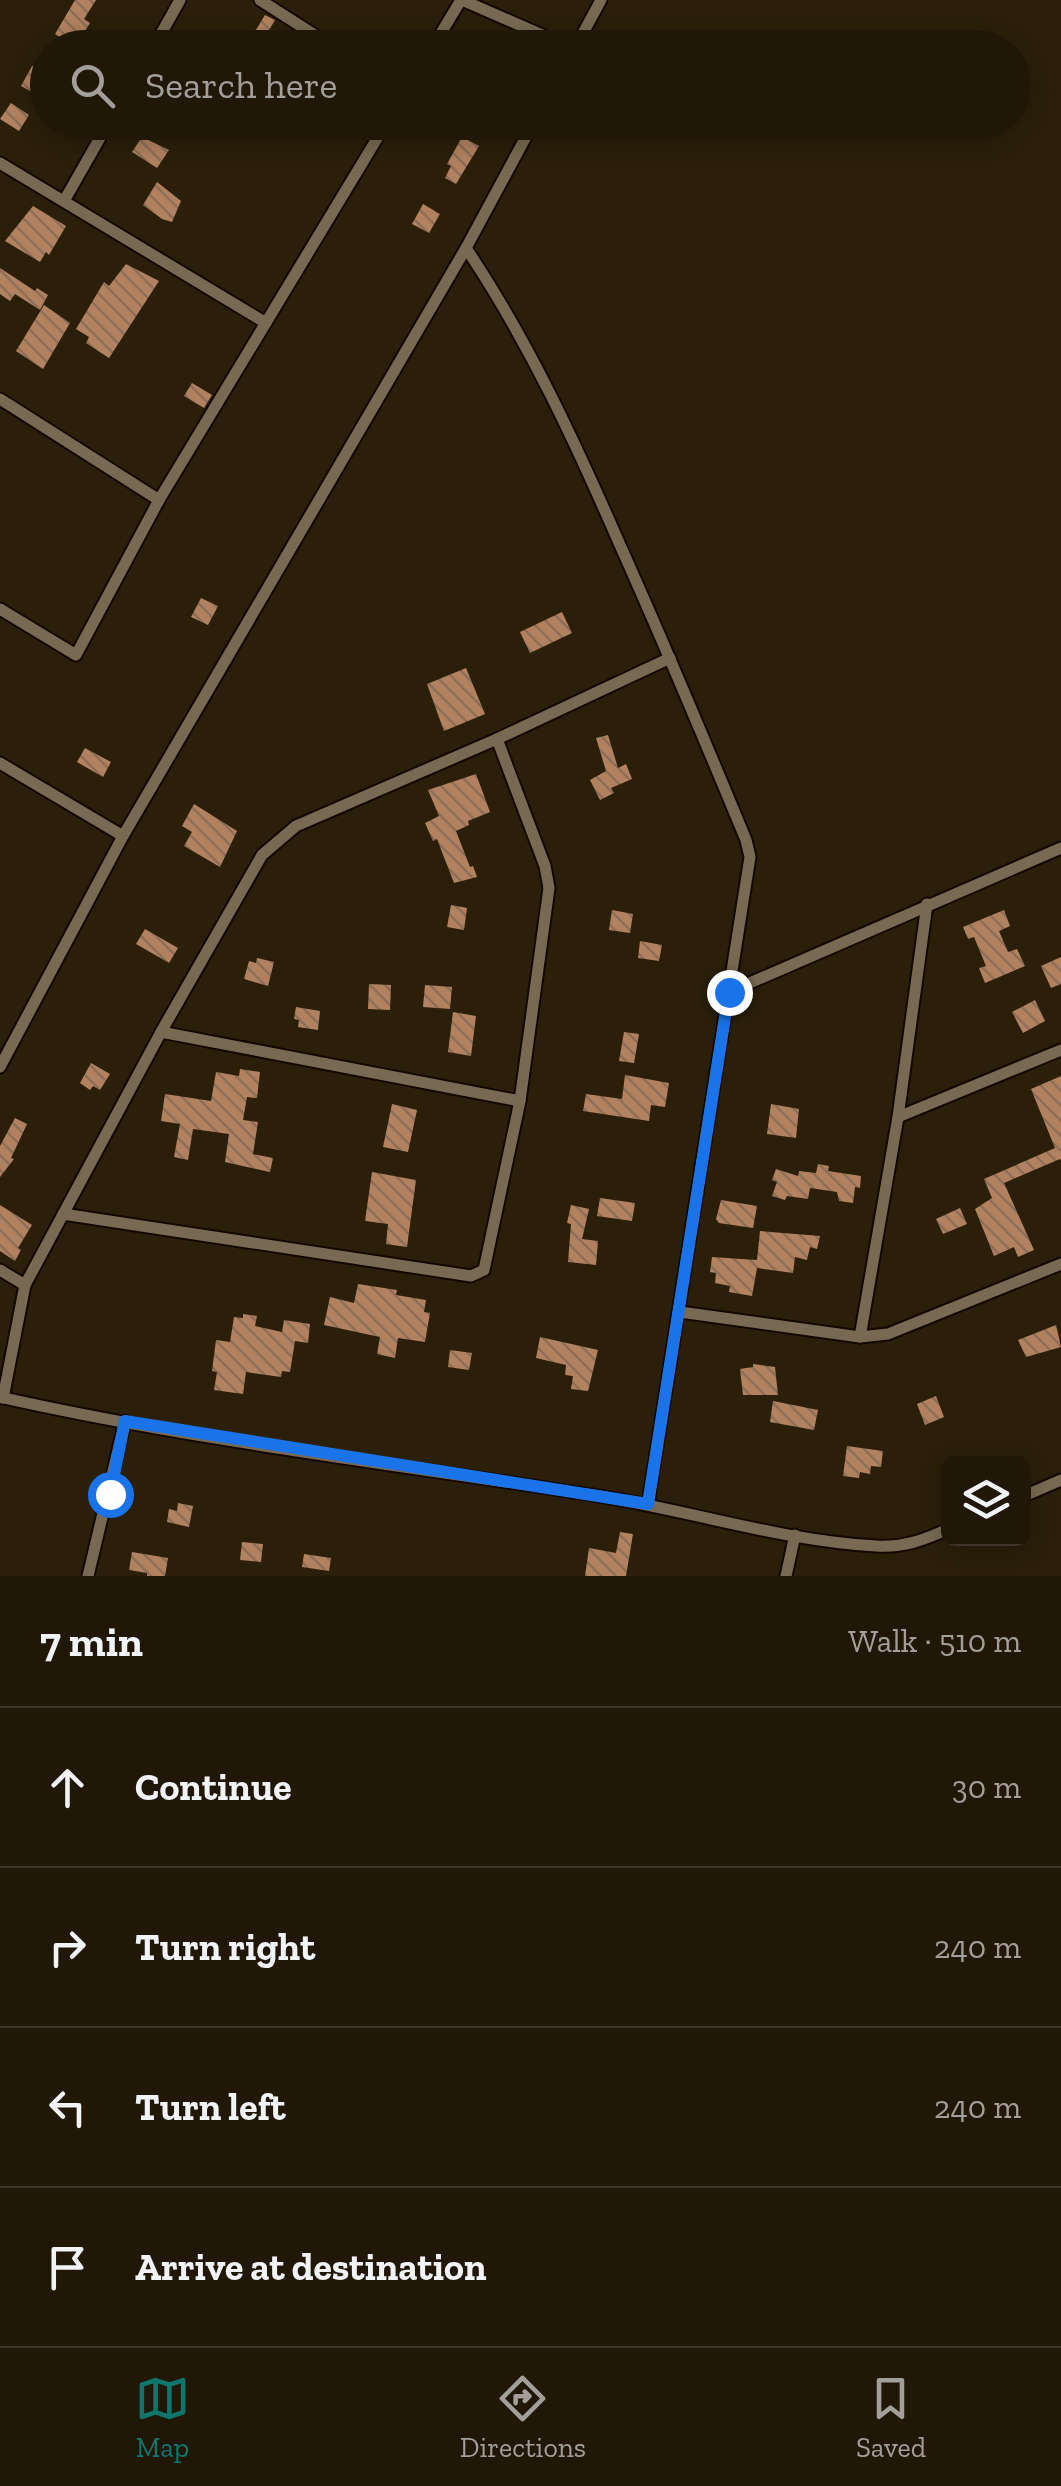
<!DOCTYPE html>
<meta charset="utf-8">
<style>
:root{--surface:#201707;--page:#282011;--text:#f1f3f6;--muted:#a29f9b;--line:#3d3628;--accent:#0f766e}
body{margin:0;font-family:"Zilla Slab",serif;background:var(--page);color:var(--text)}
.controls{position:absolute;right:30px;bottom:30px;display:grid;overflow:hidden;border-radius:15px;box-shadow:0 5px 25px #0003}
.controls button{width:90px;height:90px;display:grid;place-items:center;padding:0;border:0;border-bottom:2px solid var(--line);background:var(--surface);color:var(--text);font:50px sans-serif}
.stop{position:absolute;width:30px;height:30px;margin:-22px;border:8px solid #1a73e8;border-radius:50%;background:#fff}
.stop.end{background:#1a73e8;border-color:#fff;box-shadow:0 2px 10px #0008}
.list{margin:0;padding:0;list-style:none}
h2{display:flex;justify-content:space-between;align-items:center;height:130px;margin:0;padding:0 40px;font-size:42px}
h2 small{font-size:32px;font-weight:400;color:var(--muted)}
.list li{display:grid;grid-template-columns:65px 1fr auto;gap:30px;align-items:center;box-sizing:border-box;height:160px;padding:0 40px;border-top:2px solid var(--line)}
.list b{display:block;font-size:38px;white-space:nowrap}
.list em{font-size:32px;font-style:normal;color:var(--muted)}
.icon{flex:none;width:55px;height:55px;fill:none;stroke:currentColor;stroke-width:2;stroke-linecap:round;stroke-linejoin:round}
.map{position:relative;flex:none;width:1061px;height:1576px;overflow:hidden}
.search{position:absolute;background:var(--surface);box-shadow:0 5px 25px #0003;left:30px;right:30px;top:30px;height:110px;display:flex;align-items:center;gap:25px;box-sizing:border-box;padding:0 35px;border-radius:55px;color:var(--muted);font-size:38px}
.sheet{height:770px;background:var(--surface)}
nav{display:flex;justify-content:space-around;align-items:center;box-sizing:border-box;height:140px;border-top:2px solid var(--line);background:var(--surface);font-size:28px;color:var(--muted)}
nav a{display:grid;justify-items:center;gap:5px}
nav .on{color:var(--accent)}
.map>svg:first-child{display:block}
</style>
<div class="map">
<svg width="1061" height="1576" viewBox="0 0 1061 1576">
<defs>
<pattern id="building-back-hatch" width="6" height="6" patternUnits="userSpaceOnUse" patternTransform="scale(2.5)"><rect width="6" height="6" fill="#b28260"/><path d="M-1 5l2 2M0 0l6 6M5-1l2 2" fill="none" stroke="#8e6e57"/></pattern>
</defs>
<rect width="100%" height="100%" fill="#2b1f09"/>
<g fill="url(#building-back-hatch)">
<path d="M75,0H96L84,19L90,23L75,47L55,34Z"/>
<path d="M265,15L275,20L259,47L249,41Z"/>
<path d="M32,66L48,74V83L37,95L21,86Z"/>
<path d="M11,103L29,115L19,131L0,119Z"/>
<path d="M142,137L169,150L157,168L132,152Z"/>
<path d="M462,137L479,146L456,184L445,178L451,166L447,164Z"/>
<path d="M157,182L181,201L172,222L162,219L143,205Z"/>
<path d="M423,204L440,214L429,233L412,224Z"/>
<path d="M33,206L66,226L49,255L46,252L40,262L5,241Z"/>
<path d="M126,264L159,281L109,358L86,343L89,337L76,329L104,282L109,286Z"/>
<path d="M0,268L35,291L37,288L48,295L40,310L15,294L10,301L0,294Z"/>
<path d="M44,305L70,323L43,369L16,351Z"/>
<path d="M192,383L212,395L204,408L184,396Z"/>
<path d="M201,598L218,606L208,625L191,617Z"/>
<path d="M562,612L572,633L530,653L520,632Z"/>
<path d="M466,668L485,714L444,731L427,684Z"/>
<path d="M608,735L618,768L626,764L632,779L611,788L614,793L600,800L590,780L606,771L596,738Z"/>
<path d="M85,748L111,762L103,777L77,762Z"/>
<path d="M476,774L490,812L468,821L469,825L456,831L470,867L473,866L477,877L454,883L437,839L433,841L425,823L439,816L428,790Z"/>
<path d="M194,804L237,831L220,867L184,846L192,832L182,826Z"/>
<path d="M451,905L467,908L464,930L447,927Z"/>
<path d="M612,910L633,914L630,933L609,930Z"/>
<path d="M1004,910L1010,926L999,931L1008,952L1017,949L1025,966L985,983L979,968L986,966L974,937L968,939L963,927Z"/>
<path d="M145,929L178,948L169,963L136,944Z"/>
<path d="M640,941L662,945L659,961L638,958Z"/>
<path d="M1061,957V984L1051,988L1041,966Z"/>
<path d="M257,958L274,962L268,986L244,979L249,961L256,963Z"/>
<path d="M369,984L391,985L390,1010L368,1009Z"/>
<path d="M425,985L452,987L450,1009L423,1007Z"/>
<path d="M1035,1000L1045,1021L1023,1033L1012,1012Z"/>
<path d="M296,1007L320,1011L318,1030L298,1027L299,1020L294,1019Z"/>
<path d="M453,1012L476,1016L471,1056L448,1052Z"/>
<path d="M624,1032L639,1034L634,1063L619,1061Z"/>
<path d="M91,1063L110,1074L100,1090L93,1086L90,1090L80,1083Z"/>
<path d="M240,1069L260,1072L257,1098L247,1097L243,1120L258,1122L253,1154L273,1158L270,1172L225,1162L229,1134L193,1129L188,1160L174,1157L180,1124L161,1121L165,1094L211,1101L216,1072L239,1076Z"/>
<path d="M625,1075L669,1083L665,1107L651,1105L649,1121L583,1111L586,1094L622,1099Z"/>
<path d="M1061,1076V1161L1060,1159L1004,1183L1034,1250L1018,1257L1014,1247L994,1256L975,1209L992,1198L984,1179L1055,1148L1031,1089Z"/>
<path d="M392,1104L417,1110L408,1152L383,1147Z"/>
<path d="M771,1104L799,1109L796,1138L767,1134Z"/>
<path d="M15,1118L27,1124L11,1158L14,1159L0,1177V1146Z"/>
<path d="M818,1164L829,1166L828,1171L861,1176L860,1188L855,1187L853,1203L839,1201L837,1192L810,1188L808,1199L787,1196L785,1200L772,1196L777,1182L772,1180L776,1169L798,1176L799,1171L816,1173Z"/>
<path d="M372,1172L416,1180L407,1247L386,1244L388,1224L365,1221Z"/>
<path d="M600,1198L635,1203L632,1221L597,1216Z"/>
<path d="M721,1200L757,1206L753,1228L719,1223L716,1219Z"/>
<path d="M0,1205L32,1225L18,1248L21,1250L15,1261L0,1251Z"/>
<path d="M571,1205L589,1209L582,1239L598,1241L596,1265L568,1262L571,1224L567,1223Z"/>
<path d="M960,1208L967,1224L943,1234L936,1219Z"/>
<path d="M760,1231L820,1236L817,1249L810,1247L807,1260L795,1257L793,1273L757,1268L752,1296L729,1292L730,1286L715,1283L716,1273L710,1272L712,1257L757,1260Z"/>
<path d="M358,1284L397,1290L396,1295L426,1300L424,1312L430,1313L425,1342L398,1338L395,1358L377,1354L380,1337L324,1325L330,1297L354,1303Z"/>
<path d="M243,1314L257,1316L255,1326L282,1332L284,1320L310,1324L308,1343L295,1341L290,1372L282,1371L281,1377L246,1372L243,1394L214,1390L217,1372L212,1371L216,1340L230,1342L234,1317L243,1318Z"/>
<path d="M1056,1325L1061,1347L1026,1357L1018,1340Z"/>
<path d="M540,1337L598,1350L588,1391L571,1389L573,1376L565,1375L566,1365L536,1358Z"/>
<path d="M450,1350L472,1353L469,1370L448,1367Z"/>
<path d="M753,1364L775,1367L778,1395H743L740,1369L753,1367Z"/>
<path d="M936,1396L944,1417L925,1425L917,1404Z"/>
<path d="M773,1401L818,1410L814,1430L770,1422Z"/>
<path d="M847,1446L883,1451L881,1467L871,1466L870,1474L860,1472L859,1478L843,1476Z"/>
<path d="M178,1503L193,1506L189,1527L167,1522L169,1509L177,1511Z"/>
<path d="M620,1532L633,1534L626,1576H585L589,1548L616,1553Z"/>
<path d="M242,1542L263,1544L261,1562L240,1560Z"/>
<path d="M132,1552L168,1558L165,1576H147V1573L129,1570Z"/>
<path d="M304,1554L331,1558L329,1571L302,1567Z"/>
</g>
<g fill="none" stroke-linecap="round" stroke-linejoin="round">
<g stroke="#130800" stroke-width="15">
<g id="minor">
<path d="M260,0L335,48"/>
<path d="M462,0L572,48"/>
<path d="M153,48L180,0"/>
<path d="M432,48L461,0"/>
<path d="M575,48L601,0"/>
<path d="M0,163L266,323"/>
<path d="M64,201L109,122"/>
<path d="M466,248C529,342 575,442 620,545C664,643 705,741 746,840L750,857L648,1504"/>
<path d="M0,399L159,500L387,122"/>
<path d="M0,609L76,655L159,500"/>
<path d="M0,763L123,836"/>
<path d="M729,992L1061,848"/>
<path d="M161,1032L520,1101"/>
<path d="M0,1067L123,836L466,248L534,122"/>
<path d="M898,1117L1061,1050"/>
<path d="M63,1214L471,1276L484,1270L520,1101L549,888L545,866L497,739"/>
<path d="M0,1270L25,1285"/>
<path d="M680,1312L860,1337L888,1334L1061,1264"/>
<path d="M860,1337L898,1117L927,904"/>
<path d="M0,1397C197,1441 400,1465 599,1496C691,1511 783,1541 876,1546C903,1548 924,1540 948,1529"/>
<path d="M3,1398L25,1285L161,1032L262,855L296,826L497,739L670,658"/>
<path d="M1024,1496L1061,1480"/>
<path d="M88,1576L125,1421"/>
<path d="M786,1576L795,1535"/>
</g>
</g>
<use href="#minor" stroke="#786a52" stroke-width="11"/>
</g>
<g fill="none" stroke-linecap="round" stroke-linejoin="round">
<path stroke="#1a73e8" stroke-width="12" d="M110,1494L125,1421L648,1504L729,992"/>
</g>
</svg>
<div class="controls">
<button><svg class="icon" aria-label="layers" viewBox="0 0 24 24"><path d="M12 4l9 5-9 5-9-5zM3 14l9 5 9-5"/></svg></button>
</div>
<div class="stop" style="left:110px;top:1494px"></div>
<div class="stop end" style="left:729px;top:992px"></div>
<div class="search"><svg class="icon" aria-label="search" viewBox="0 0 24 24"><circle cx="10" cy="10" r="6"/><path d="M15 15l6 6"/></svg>Search here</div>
</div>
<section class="sheet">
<h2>7 min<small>Walk · 510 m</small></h2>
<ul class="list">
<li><svg class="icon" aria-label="ahead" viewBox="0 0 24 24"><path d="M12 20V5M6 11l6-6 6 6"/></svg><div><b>Continue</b></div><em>30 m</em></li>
<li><svg class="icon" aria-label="right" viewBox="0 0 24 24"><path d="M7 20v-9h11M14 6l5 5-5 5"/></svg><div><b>Turn right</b></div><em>240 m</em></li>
<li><svg class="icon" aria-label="left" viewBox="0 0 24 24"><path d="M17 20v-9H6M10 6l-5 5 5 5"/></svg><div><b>Turn left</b></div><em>240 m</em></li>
<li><svg class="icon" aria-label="arrive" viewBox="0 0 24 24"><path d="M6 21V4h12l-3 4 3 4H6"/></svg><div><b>Arrive at destination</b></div></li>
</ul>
</section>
<nav>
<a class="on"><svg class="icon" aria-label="map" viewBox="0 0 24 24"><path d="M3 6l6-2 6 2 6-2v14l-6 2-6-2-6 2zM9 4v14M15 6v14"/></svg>Map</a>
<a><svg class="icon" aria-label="directions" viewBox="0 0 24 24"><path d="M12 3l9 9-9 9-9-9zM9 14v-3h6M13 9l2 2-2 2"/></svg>Directions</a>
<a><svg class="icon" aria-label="saved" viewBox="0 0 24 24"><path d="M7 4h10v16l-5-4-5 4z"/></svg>Saved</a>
</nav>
